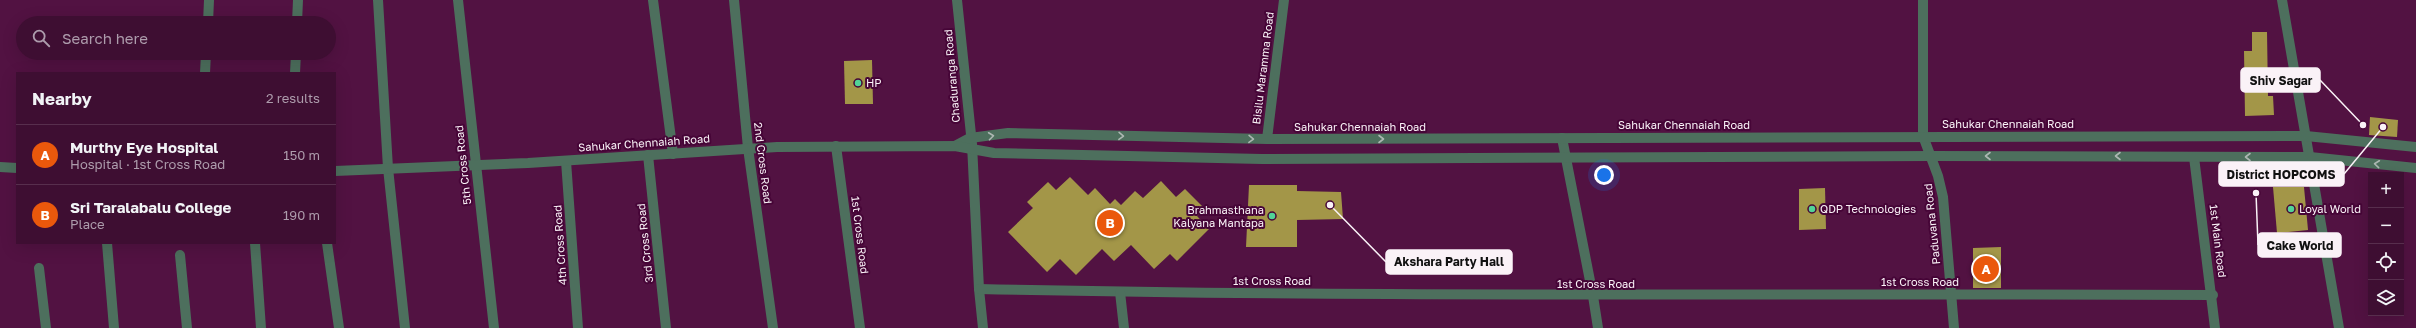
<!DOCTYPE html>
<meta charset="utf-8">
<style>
:root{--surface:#3e0e32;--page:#491c3e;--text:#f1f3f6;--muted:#ad9cac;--line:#572e4d;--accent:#ea580c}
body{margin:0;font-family:"Golos Text",sans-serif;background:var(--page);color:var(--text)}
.controls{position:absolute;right:12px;bottom:12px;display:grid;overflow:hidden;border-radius:0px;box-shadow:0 4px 16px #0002}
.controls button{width:36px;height:36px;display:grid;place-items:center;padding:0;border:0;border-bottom:1px solid var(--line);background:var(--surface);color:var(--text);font:20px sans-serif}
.you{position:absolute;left:1604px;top:175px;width:14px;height:14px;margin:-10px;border:3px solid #fff;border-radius:50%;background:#1a73e8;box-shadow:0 0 0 6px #1a73e833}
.badge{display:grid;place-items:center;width:26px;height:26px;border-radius:50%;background:var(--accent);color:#fff;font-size:13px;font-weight:700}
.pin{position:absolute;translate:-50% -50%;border:2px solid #fff;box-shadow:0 1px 4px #0006}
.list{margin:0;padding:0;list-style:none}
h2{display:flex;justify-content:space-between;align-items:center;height:52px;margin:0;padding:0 16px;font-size:17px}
h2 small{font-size:13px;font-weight:400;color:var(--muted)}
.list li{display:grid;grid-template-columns:26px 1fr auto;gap:12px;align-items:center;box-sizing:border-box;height:60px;padding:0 16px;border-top:1px solid var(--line)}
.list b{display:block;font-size:15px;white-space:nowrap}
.list p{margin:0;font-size:13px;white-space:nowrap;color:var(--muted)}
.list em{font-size:13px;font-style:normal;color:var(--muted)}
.icon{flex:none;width:22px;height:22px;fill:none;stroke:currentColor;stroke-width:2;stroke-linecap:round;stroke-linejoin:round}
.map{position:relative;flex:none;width:2416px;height:328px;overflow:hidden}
.search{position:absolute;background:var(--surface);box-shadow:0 4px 16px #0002;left:16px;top:16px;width:320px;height:44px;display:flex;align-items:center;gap:10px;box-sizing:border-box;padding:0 14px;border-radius:22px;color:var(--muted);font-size:15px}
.panel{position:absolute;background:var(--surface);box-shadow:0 4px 16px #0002;left:16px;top:72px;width:320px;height:172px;border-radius:0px}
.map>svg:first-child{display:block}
</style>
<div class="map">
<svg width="2416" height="328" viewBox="0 0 2416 328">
<rect width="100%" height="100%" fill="#521242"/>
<g fill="#a39648">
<path d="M2252,32H2267L2268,96H2273L2274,115L2245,116L2244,51H2252Z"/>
<path d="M872,60L873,104H845L844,61Z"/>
<path d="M2370,117L2398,120L2397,137L2369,135Z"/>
<path d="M1070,177L1088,195L1095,188L1110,204L1115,199L1121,205L1135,191L1143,198L1161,181L1176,197L1185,189L1205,209L1197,216L1209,229L1177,261L1170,254L1154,269L1131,245L1114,261L1102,249L1076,275L1060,259L1047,272L1008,232L1033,208L1027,202L1048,182L1056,190Z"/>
<path d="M1249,185H1297V191L1341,192L1343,219L1297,220V247H1246Z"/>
<path d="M2273,187H2304L2308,230L2277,233Z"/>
<path d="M1825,188L1826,229L1799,230V189Z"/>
<path d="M2001,247V288H1973V248Z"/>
</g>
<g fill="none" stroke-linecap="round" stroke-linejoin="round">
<g stroke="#4d6f5d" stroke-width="10">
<path d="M378,0L388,168L405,328"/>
<path d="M458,0L494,328"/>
<path d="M653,0L673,154"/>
<path d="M734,0L748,148L773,328"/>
<path d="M957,0L972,144L979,289L983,328"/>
<path d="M1923,0V136L1938,176L1943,197L1954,328"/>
<path d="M2282,0L2339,328"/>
<path d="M208,23L209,0"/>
<path d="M297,23L298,0"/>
<path d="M205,73L206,53"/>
<path d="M295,73L296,53"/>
<path d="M1562,138L1593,296L1598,328"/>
<path d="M1267,139L1284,0"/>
<path d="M836,146L860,328"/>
<path d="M955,146L970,138L1008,133L1267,139L2306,136L2416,147"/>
<path d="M648,155L666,328"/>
<path d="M2194,157L2215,328"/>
<path d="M566,161L578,328"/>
<path d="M0,167L17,168"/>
<path d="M335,171L528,163L777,147L955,146L994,153L1262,159L1930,156L2310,157L2416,168"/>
<path d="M107,243L114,328"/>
<path d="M255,243L261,328"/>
<path d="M327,243L339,328"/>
<path d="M180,255L187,328"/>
<path d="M39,268L46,328"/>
<path d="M979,289C1390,298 1801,293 2213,295"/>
<path d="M1120,292L1124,328"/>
</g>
</g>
<defs><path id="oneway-chevron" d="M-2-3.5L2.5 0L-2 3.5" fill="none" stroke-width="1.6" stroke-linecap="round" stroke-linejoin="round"/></defs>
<g stroke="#acb7b2">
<use href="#oneway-chevron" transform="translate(991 136) rotate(-7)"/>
<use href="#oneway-chevron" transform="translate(1121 136) rotate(1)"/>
<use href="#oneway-chevron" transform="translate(1251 139) rotate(1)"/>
<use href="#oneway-chevron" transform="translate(1381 139)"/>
<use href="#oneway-chevron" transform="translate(1988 156) rotate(-180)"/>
<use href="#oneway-chevron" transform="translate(2118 156) rotate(-180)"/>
<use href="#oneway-chevron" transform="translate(2248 157) rotate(-180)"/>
<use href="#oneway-chevron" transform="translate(2377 164) rotate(-174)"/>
</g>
<g fill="#52d397" stroke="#460537" stroke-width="1.5">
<circle cx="858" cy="83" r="4"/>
<circle cx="1812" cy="209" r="4"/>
<circle cx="2291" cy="209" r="4"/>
<circle cx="1272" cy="216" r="4"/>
</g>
<g text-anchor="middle" stroke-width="4" stroke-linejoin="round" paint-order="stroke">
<g font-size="11" fill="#faf2f7" stroke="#460537">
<text transform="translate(1263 68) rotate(-83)" y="4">Bisilu Maramma Road</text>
<text transform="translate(952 76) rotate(-95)" y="4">Chaduranga Road</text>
<text x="2008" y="128">Sahukar Chennaiah Road</text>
<text x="1684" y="129">Sahukar Chennaiah Road</text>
<text x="1360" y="131">Sahukar Chennaiah Road</text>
<text transform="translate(644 143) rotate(-4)" y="4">Sahukar Chennaiah Road</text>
<text transform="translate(763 163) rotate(83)" y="4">2nd Cross Road</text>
<text transform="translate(463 165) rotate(-96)" y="4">5th Cross Road</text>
<text transform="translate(1932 224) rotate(-96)" y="4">Paduvana Road</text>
<text transform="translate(860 235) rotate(83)" y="4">1st Cross Road</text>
<text transform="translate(2218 241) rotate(83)" y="4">1st Main Road</text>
<text transform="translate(645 243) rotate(-96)" y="4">3rd Cross Road</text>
<text transform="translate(560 245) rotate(-94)" y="4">4th Cross Road</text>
<text x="1272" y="285">1st Cross Road</text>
<text x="1920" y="286">1st Cross Road</text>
<text x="1596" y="288">1st Cross Road</text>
</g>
<g font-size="11" fill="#faf2f7" stroke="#460537" text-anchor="start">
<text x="866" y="87">HP</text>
<text x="1820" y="213">QDP Technologies</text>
<text x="2299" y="213">Loyal World</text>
<text x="1264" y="214" text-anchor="end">Brahmasthana<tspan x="1264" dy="13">Kalyana Mantapa</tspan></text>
</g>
</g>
<path fill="none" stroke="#faf2f7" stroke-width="1.5" d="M2363 125L2320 80M2383 127L2344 174M2256 193L2258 245M1330 205L1386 262"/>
<g fill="#faf2f7" stroke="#460537" stroke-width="1.5">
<circle cx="2363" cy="125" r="4"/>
<circle cx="2383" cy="127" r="4"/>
<circle cx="2256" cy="193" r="4"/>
<circle cx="1330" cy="205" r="4"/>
</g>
<g fill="#faf2f7" stroke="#faf2f7" stroke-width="1.5">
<rect x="2241" y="68" width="79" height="24" rx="4"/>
<rect x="2219" y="162" width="125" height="24" rx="4"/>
<rect x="2258" y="233" width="83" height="24" rx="4"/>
<rect x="1386" y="250" width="126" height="24" rx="4"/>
</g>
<g font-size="12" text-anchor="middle" font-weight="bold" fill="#111">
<text x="2281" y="85">Shiv Sagar</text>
<text x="2281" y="179">District HOPCOMS</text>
<text x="2300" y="250">Cake World</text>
<text x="1449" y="266">Akshara Party Hall</text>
</g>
</svg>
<div class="controls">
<button>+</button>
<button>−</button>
<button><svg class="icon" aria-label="locate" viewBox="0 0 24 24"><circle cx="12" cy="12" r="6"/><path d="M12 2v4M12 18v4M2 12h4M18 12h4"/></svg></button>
<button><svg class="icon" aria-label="layers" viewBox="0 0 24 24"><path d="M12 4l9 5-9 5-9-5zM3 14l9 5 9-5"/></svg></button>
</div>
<div class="you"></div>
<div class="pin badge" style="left:1986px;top:269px">A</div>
<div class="pin badge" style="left:1110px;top:223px">B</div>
<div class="search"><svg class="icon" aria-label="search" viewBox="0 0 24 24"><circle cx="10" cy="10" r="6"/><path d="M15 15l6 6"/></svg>Search here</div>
<section class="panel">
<h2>Nearby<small>2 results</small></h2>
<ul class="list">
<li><span class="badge">A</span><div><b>Murthy Eye Hospital</b><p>Hospital · 1st Cross Road</p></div><em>150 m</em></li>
<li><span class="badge">B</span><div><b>Sri Taralabalu College</b><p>Place</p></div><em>190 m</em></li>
</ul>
</section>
</div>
